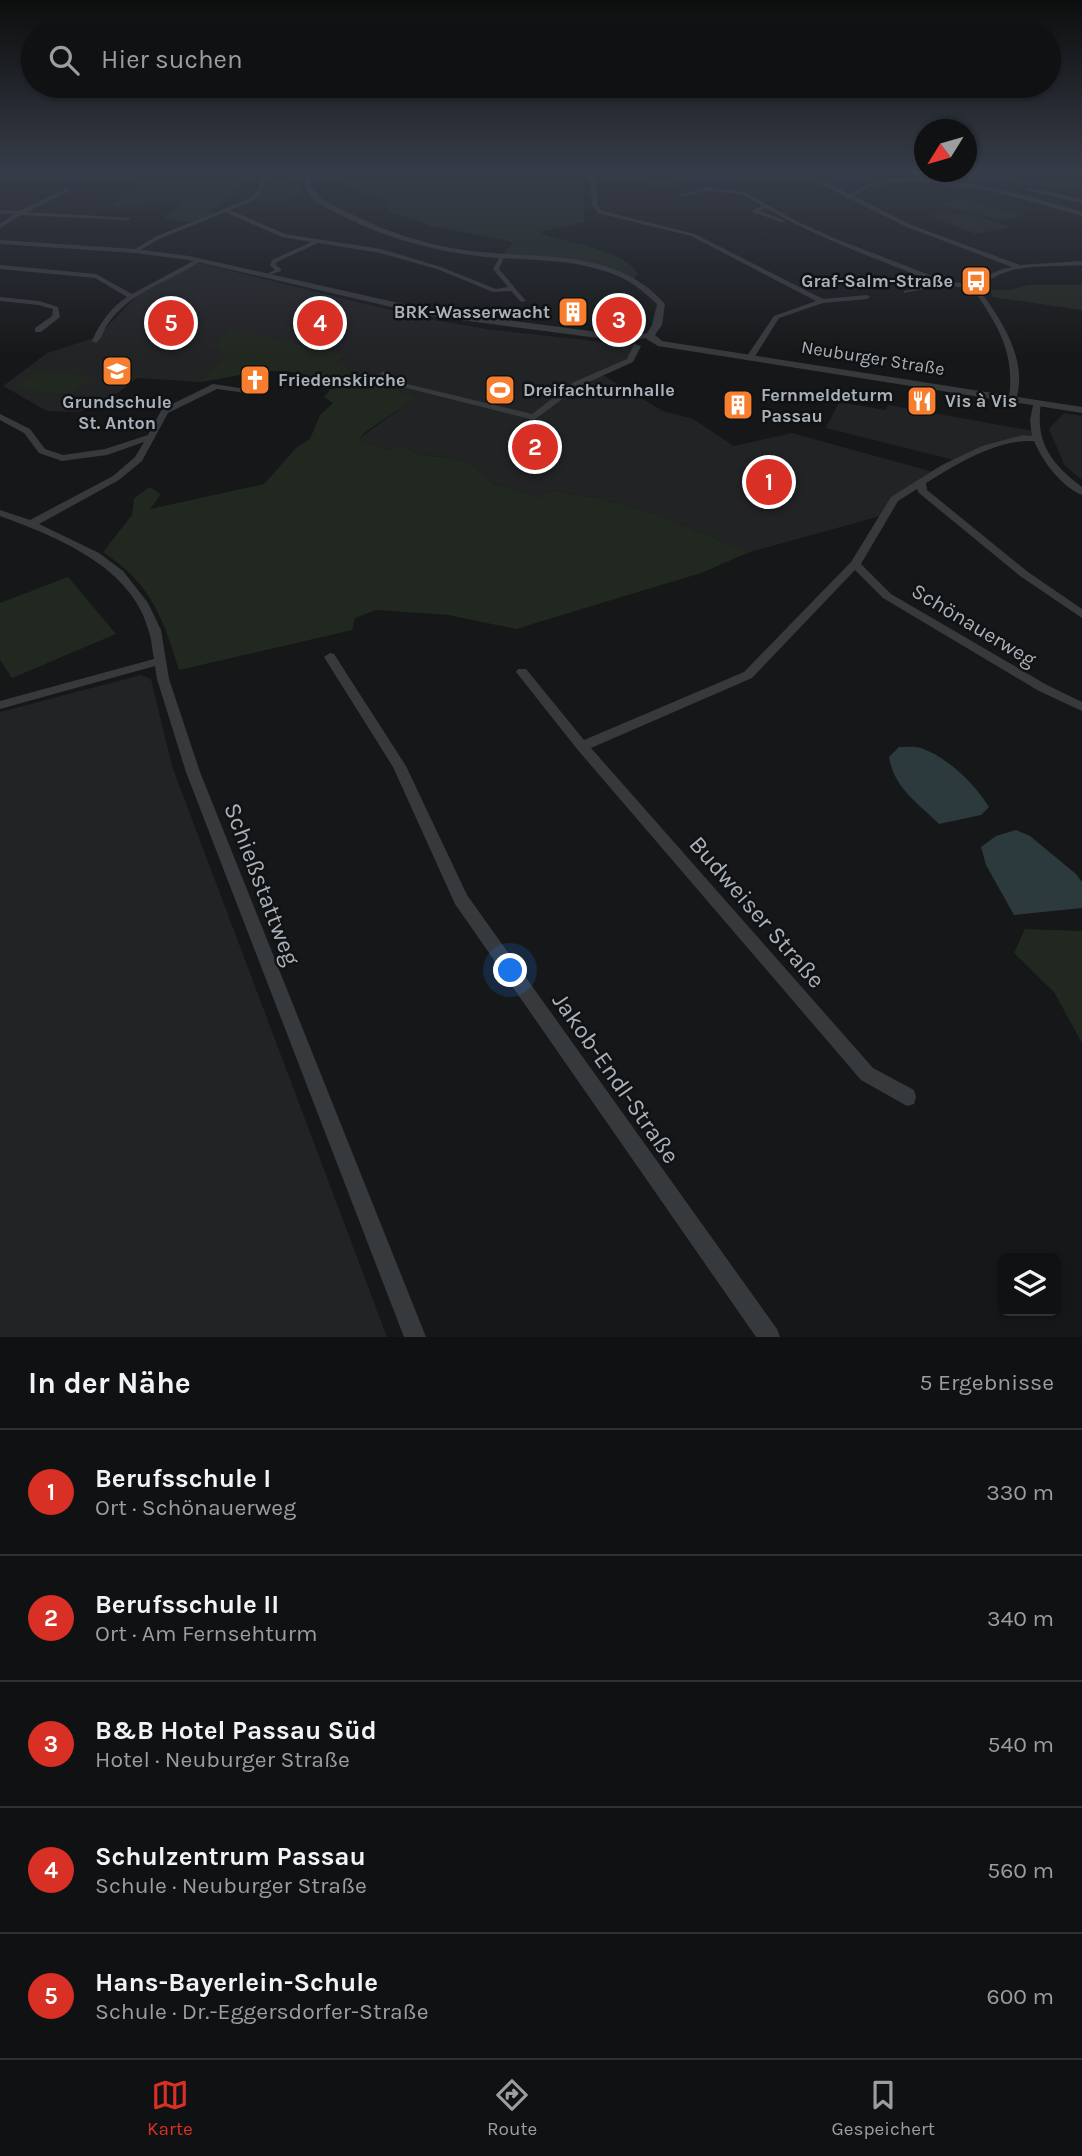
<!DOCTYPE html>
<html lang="de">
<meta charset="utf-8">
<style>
:root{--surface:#101112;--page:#1e1f20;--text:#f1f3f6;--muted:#9c9d9f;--line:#303132;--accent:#d93025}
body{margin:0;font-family:Karla,sans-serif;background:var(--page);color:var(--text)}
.controls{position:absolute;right:21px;bottom:21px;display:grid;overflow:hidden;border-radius:10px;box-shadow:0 2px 5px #0004}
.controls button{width:63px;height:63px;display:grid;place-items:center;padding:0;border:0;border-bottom:2px solid var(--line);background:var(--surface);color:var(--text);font:35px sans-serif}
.compass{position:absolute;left:914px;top:119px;width:63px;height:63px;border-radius:50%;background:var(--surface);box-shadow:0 2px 5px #0004;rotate:233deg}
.you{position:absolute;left:511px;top:971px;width:24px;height:24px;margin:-18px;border:5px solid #fff;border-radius:50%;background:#1a73e8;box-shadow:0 0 0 10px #1a73e833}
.badge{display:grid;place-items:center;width:46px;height:46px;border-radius:50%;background:var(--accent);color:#fff;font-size:23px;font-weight:700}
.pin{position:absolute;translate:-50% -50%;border:4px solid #fff;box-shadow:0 2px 7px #0006}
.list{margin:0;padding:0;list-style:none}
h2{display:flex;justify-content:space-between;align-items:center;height:91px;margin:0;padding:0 28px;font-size:30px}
h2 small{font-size:23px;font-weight:400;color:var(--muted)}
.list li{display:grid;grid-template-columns:46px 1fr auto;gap:21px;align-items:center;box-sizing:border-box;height:126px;padding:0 28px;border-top:2px solid var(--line)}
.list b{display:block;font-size:26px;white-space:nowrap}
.list p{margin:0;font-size:23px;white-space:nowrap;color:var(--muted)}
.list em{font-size:23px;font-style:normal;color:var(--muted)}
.icon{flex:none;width:38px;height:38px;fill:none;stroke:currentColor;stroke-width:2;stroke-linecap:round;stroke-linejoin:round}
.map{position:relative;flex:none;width:1082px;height:1337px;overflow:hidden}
.search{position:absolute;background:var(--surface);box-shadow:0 2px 5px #0004;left:21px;right:21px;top:21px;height:77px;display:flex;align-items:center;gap:18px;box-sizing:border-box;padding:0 24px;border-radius:38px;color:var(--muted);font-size:26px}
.sheet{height:721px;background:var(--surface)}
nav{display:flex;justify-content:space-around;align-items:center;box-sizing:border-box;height:98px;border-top:2px solid var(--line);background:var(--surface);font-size:19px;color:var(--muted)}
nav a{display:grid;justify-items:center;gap:4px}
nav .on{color:var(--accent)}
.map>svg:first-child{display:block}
</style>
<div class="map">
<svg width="1082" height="1337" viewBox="0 0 1082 1337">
<rect width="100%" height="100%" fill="#161718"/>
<g fill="#222325">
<path d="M972,214L1011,227L975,234L928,216Z"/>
<path d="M195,262L422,318L486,329L638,346L630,360L601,374L663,411L693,419L734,446L792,433L937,473L895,500L884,515L750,552L653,513L598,498L553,491L538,497L492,483L473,465L451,458L420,455L401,445L388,450L357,440L416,397L352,375L335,362L346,357L227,354L220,364L200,382L137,378L102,405L77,412L47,411L3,386L47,353L97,337L140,293Z"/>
<path d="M839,402L886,410L888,405L1034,431L1038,439L1000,443L958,461L826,428Z"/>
<path d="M1064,413L1082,416V480L1065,466L1049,429Z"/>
<path d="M141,675L151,679L172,766L387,1337H0V712Z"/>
</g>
<g fill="#212820">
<path d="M154,170H251L239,172L238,180L244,181L232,196L213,209L210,215L192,222L162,219L181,204C165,199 144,199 131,208L107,206L138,188L134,182L149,181L148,175Z"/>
<path d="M332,170H584V222L539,233C566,243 624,249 638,274L632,280L578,263L502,255L514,242L431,226L388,212L389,202L341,182Z"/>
<path d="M640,170H767L792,175L759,183L728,174L674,181L678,187L651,185Z"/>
<path d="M893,170H1035L1082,177V191Z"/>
<path d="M269,177H287L288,186L299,185L301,190C286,204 273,203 254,200L262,193Z"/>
<path d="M957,198L1023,215L1004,221L937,204Z"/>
<path d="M1027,285H1082V310L992,297L991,290H1011Z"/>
<path d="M230,328L347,356L336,362L348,369L352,375L417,397L364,433L358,440L388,450L401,445L420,455L451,458L473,465L492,483L538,497L553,491L598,498L653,513L750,552L701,573L516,629L448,615L376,610L355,618L352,630L179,670C162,616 152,585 103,552L132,515L134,498L150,487L161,494L150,509L264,484L297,447L310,439L320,415L333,403L324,397L333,386C283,359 251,375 200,382L226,355L213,345Z"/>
<path d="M36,371L94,376L71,394L12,389Z"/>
<path d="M68,577L116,634L12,678L0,660V603Z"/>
<path d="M1025,929L1082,931V1043L1054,992L1014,953Z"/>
</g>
<g fill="#2c3a3d">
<path d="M899,747C906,747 914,746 921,748C947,757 975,784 989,807L981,815L939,824C918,803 894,788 889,757Z"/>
<path d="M1016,830L1030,836L1076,874L1082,882V908L1014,915L986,865L981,847L996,836Z"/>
</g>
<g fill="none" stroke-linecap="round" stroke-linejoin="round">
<g fill="#373a3d" fill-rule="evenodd">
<path d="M261,170H265L268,174C259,201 256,200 230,210L285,234L381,249L441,267L496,289L508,287L493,269L501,255H505L499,269L526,301L521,302L511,291L493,292L437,269L380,253L318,243L277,262L276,265L281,269V271L267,276V274L275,270L270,265L272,260L311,242L282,237L225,212L159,239L137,252L132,251L155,237L249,199L257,192L264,174Z"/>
<path d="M593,170L598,205L602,211L695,234L823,299L867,295L870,297L867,299L823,303L779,318L754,358H748L747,356L774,316L816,301L691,236L598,213L592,205L590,171Z"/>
<path d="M774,170L821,180L850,194C854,192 859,188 864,186C913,163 1032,196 1082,212V216L997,192L925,182H893L868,187L854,196L911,225L1020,265L1082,261V265C1049,268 1007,261 981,287V292C1003,323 1028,360 1016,400L1009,398C1015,354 999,327 975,292V289L944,285L904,293V291L937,283C879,260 820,239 766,208L760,211L786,221L781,222L753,212V210L762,206L742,194L706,191L682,197L679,195L706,187L745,192L796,221L834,238L945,281L976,285C987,274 998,270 1012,267L907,227L850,199H846V197L817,182Z"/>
<path d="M1028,187L1082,199V203L1026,190Z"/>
<path d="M68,188L70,191L27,212L131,218L128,220L21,215L0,228V224L14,214H0V210L19,211Z"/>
<path d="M197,259L202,260C178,277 148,286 126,304C119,310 112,317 107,325C103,331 102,339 96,343L92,341C100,322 111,308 127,297L95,278L0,269V265L96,274L132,294Z"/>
<path d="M0,297L39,301L58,307L60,317L41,332H35V328L52,316L53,309L38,305L0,301Z"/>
<path d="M634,344L641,346L633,362L580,386L534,420L371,379L384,371L388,373L382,378L532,414L574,382L627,359Z"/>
<path d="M213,384L259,391L263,393L259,395L217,389L168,413L142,461L119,480L39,524L99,553L123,571L148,603L161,630L169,679L200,772L426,1337H404L186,772L157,679L155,666L0,709V701L154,659C152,650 152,640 149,632C133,567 57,537 0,516V510L30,520L113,476L135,457L144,442L107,455L62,461L39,453L24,433L0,420V414L30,429L45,449L63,455L105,449L148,435L162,409Z"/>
<path d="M1034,401L1041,403C1035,443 1051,463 1082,487V495C1061,486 1043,462 1034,441C996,439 957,464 926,483L927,490L1028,572L1082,609V618L1020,576L919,493L917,489L898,501L861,564L891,594L1047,685L1082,702V711L1039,691L883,598L855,570L752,678L591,748L873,1068L914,1090L916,1097L914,1104L907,1106L861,1080L577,749L516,672L518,669H526L584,740L744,672L851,562L891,497L942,465L982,446L1023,435L1032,436L1030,420Z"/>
<path d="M330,653L334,654L406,766L467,895L777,1329L780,1337H756L455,904L393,767L324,657Z"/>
</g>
<path fill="#373a3d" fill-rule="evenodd" d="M312,170H318L310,183C316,199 332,205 347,212C383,231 424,244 464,250C532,260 615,246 665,304L662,325L655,335L662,341L1082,407V413L658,346L645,338L629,342L430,316L189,260L135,253L0,244V240L135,249L189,256L430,310L629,336L647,333L652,325L657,304C645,293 634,283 618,276C577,258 530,261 487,257C437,252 387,239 343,216C327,208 309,202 304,183Z"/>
</g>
<linearGradient id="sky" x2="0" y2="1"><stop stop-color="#0c0d0d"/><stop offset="0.48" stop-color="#363c48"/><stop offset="1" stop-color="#363c48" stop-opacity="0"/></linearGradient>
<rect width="1082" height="357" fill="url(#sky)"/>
<defs>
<g id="bus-square" transform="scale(1.575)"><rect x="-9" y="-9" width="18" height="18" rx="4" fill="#f77e2f" stroke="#111213"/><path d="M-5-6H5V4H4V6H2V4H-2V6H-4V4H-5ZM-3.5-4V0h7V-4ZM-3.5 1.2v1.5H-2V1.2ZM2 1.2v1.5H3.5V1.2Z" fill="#fff"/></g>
<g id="building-square" transform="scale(1.575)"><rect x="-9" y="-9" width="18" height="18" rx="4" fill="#f77e2f" stroke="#111213"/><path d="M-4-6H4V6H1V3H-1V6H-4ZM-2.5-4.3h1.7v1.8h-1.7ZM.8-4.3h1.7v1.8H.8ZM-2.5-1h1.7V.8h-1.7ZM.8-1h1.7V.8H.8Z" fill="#fff"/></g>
<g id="school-square" transform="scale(1.575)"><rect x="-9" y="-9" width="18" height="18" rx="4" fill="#f77e2f" stroke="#111213"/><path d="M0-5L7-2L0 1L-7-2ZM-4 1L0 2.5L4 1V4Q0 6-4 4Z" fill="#fff"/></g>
<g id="church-square" transform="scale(1.575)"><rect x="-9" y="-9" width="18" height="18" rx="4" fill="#f77e2f" stroke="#111213"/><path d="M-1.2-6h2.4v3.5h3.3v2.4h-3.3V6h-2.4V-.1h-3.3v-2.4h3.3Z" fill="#fff"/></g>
<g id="stadium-square" transform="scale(1.575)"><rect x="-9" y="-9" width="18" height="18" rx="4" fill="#f77e2f" stroke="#111213"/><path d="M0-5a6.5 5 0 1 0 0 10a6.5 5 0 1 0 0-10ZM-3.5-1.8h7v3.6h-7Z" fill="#fff"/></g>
<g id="restaurant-square" transform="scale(1.575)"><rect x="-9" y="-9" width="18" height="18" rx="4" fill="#f77e2f" stroke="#111213"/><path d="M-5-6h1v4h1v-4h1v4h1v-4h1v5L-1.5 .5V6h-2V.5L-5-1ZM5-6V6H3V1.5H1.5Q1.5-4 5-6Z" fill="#fff"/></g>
</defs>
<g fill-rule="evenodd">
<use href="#bus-square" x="976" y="281"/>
<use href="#building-square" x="573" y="312"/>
<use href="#school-square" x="117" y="371"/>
<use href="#church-square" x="255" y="380"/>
<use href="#stadium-square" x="500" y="390"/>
<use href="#restaurant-square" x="922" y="401"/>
<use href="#building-square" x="738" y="405"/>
</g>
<g text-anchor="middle" stroke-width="5" stroke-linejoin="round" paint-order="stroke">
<g font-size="18" font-weight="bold" fill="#a8b1b9" stroke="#111213" text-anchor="start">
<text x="953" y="287" text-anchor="end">Graf-Salm-Straße</text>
<text x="550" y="318" text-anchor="end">BRK-Wasserwacht</text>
<text x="278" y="386">Friedenskirche</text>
<text x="523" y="396">Dreifachturnhalle</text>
<text x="761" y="401">Fernmeldeturm<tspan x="761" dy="21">Passau</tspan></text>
<text x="945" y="407">Vis à Vis</text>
<text x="117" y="408" text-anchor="middle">Grundschule<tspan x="117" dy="21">St. Anton</tspan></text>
</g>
<g font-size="18" fill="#a8b1b9" stroke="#111213">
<text transform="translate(873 358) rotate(9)" y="6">Neuburger Straße</text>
</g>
<g font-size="21" fill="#a8b1b9" stroke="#111213">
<text transform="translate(974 625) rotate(31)" y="7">Schönauerweg</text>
</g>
<g font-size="24" fill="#a8b1b9" stroke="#111213">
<text transform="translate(262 884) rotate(69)" y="8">Schießstattweg</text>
<text transform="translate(757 912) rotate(49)" y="8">Budweiser Straße</text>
<text transform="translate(616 1078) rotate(55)" y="8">Jakob-Endl-Straße</text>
</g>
</g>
</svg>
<div class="controls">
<button><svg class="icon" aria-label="layers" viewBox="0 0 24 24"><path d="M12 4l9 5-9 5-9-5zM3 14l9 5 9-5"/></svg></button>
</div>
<svg class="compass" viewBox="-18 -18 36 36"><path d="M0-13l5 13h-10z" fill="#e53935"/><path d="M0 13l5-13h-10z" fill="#9c9d9f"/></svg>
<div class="you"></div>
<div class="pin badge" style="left:769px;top:482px">1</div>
<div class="pin badge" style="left:535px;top:447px">2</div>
<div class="pin badge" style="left:619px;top:320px">3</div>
<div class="pin badge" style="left:320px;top:323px">4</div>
<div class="pin badge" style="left:171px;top:323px">5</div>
<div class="search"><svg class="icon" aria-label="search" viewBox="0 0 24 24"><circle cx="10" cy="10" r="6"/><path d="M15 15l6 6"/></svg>Hier suchen</div>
</div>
<section class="sheet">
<h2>In der Nähe<small>5 Ergebnisse</small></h2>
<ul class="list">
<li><span class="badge">1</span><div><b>Berufsschule I</b><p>Ort · Schönauerweg</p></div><em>330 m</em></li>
<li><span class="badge">2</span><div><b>Berufsschule II</b><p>Ort · Am Fernsehturm</p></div><em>340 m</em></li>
<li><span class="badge">3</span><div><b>B&amp;B Hotel Passau Süd</b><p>Hotel · Neuburger Straße</p></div><em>540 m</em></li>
<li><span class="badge">4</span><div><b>Schulzentrum Passau</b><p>Schule · Neuburger Straße</p></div><em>560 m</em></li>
<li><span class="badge">5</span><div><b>Hans-Bayerlein-Schule</b><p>Schule · Dr.-Eggersdorfer-Straße</p></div><em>600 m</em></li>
</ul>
</section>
<nav>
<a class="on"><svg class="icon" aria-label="map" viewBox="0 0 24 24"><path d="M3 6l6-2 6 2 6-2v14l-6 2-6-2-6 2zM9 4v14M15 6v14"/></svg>Karte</a>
<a><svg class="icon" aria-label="directions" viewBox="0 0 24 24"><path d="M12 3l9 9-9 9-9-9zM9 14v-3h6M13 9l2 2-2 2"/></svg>Route</a>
<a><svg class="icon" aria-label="saved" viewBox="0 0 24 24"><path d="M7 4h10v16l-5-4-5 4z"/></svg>Gespeichert</a>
</nav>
